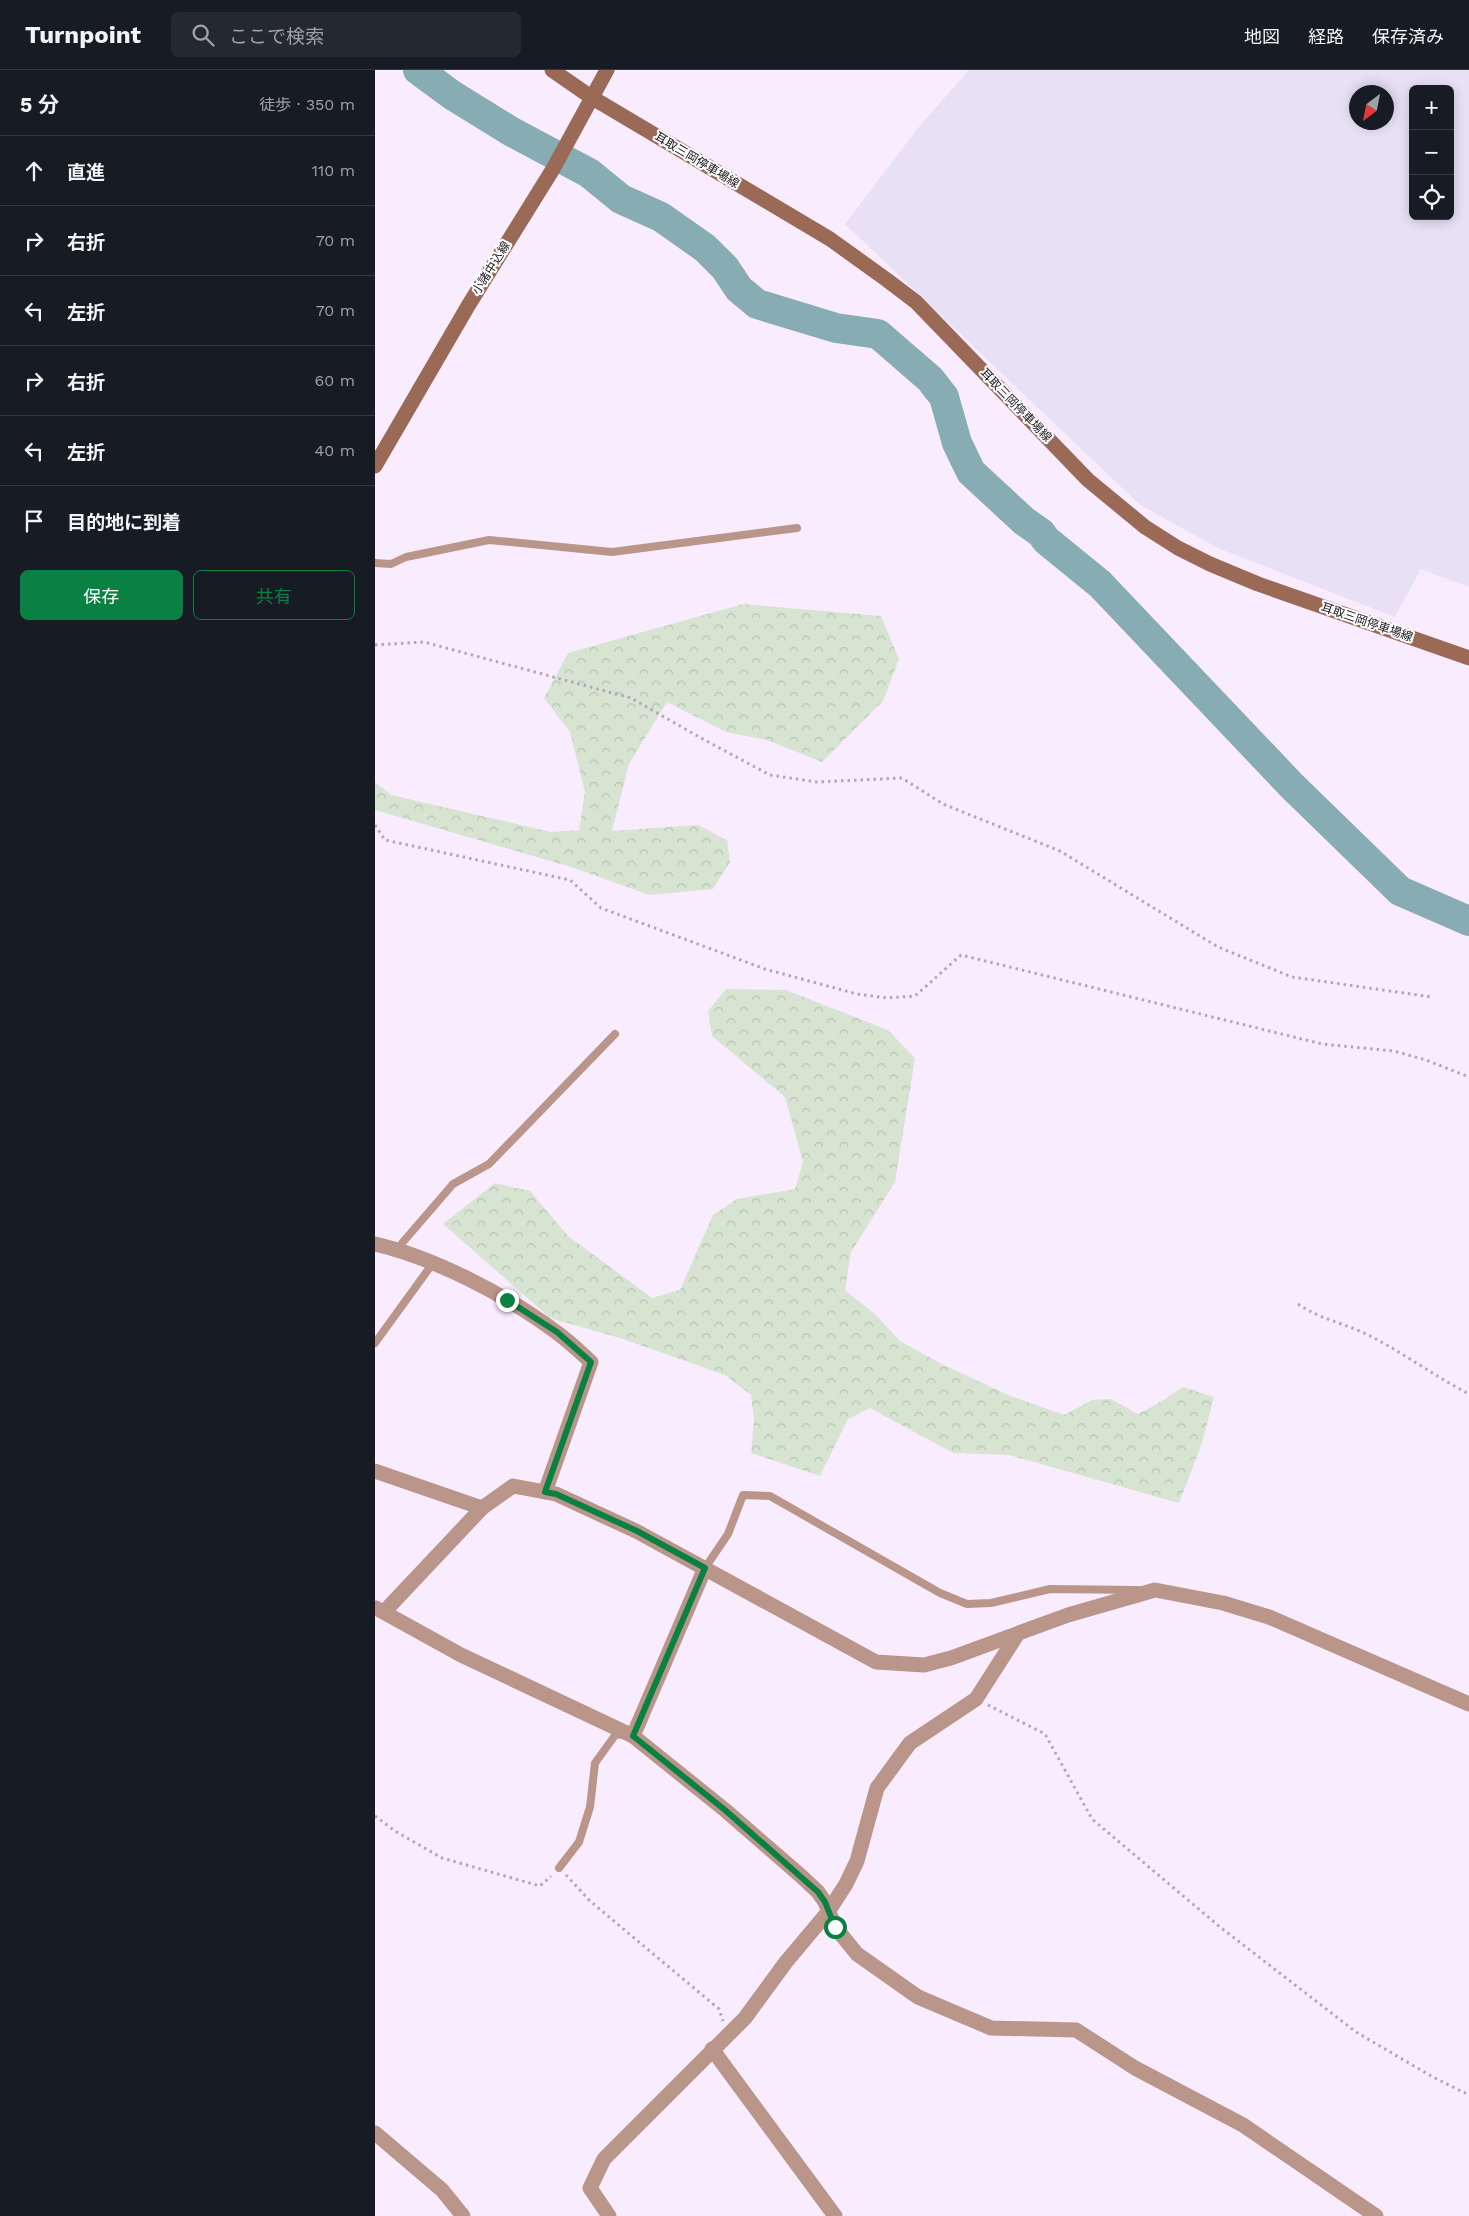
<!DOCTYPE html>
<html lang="ja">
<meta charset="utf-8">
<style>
:root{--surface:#171b24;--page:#242831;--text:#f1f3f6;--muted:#9ea1a6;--line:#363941;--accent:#0b8043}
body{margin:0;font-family:"Work Sans","Noto Sans JP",sans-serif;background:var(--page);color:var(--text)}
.controls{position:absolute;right:15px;top:15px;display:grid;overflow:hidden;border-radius:8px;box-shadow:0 2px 12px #0003}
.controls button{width:45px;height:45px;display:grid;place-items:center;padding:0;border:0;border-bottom:1px solid var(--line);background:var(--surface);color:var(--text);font:25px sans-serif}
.compass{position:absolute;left:974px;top:15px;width:45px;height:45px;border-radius:50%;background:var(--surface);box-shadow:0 2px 12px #0003;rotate:212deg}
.stop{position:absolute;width:15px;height:15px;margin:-11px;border:4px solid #0b8043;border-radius:50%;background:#fff}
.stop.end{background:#0b8043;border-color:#fff;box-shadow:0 1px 5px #0008}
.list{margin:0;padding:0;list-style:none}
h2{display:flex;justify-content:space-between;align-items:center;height:65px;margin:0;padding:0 20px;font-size:21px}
h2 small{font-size:16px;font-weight:400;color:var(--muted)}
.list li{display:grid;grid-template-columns:32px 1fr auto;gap:15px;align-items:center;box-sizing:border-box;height:70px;padding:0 20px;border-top:1px solid var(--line)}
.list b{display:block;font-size:19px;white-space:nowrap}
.list em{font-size:16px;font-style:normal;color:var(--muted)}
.actions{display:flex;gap:10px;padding:15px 20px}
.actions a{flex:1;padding:11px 0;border:1px solid var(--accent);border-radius:8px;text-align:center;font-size:18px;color:var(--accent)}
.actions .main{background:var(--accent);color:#fff}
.icon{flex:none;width:28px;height:28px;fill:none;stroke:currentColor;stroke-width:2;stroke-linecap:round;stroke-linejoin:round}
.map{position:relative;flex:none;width:1094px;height:2146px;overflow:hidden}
header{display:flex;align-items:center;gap:30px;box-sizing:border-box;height:70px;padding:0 25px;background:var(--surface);border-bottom:1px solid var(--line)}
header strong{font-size:24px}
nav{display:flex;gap:28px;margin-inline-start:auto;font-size:18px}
.search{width:350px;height:45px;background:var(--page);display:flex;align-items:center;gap:12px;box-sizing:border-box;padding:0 18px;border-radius:8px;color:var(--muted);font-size:19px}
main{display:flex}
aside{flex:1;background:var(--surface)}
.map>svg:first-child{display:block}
</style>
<header>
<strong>Turnpoint</strong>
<div class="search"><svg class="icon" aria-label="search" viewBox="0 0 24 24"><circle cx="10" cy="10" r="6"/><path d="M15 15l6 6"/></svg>ここで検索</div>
<nav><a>地図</a><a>経路</a><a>保存済み</a></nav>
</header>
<main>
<aside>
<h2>5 分<small>徒歩 · 350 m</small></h2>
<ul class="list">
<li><svg class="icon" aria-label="ahead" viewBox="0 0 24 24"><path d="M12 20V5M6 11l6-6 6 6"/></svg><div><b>直進</b></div><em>110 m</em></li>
<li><svg class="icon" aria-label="right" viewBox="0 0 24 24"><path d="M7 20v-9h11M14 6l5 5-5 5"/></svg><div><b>右折</b></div><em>70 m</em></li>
<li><svg class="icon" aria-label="left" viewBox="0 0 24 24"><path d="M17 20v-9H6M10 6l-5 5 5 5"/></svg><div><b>左折</b></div><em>70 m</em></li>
<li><svg class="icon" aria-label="right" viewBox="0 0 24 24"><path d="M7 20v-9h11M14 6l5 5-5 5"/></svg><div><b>右折</b></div><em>60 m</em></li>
<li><svg class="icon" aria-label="left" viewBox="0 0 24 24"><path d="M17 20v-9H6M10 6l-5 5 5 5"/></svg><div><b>左折</b></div><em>40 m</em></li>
<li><svg class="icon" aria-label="arrive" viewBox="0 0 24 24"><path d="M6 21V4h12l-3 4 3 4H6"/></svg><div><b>目的地に到着</b></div></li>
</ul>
<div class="actions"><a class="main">保存</a><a>共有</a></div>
</aside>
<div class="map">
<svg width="1094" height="2146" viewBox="0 0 1094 2146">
<defs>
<pattern id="forest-crowns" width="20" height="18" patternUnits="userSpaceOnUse" patternTransform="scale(1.25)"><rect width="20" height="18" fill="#d7e4d2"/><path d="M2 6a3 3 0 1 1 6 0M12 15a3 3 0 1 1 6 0" fill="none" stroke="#b8c3b4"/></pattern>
</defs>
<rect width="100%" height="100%" fill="#faecff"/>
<path fill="#e8e0f5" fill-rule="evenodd" d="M594,0H1094V517L1046,499L1020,547L845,479L765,435L470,154L543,58ZM1038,19H1075V146H1038ZM982,22H1012V52H982Z"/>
<g fill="url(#forest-crowns)">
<path d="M368,534L506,546L524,589L508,631L447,692L392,670L351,662L292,632L254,694L237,761L323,755L352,770L355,792L338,819L274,825L196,797L0,740V712L16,725L176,762L204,760L210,722L195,662L169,628L193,583Z"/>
<path d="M351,919L411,920L513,960L540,988L520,1112L476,1182L470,1220L501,1245L525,1271L565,1293L633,1325L689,1345L717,1330L736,1329L763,1344L782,1334L808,1317L839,1327L827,1373L804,1433L634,1385L578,1383L495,1338L473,1349L445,1406L376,1383L379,1350L376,1325L350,1305L248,1269L175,1248L68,1154L120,1113L155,1121L193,1166L277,1228L305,1220L338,1145L362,1129L420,1119L428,1092L410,1027L337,966L333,941Z"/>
</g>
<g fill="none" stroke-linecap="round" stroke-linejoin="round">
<path stroke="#88acb4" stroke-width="30" d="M43,0L77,25L137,62L214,103L246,129L286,147L330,178L350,198L364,219L382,234L461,258L503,264L555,309L569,327L582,373L596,402L649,451L666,463L671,470L725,514L917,716L1025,821L1094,851"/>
<g stroke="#b2a7b6" stroke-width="3" stroke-dasharray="2.5 4" stroke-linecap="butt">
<path d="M0,575L49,572L256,628L326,668L395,705L442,712L527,708L568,734L685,781L843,877L917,907L1057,927"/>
<path d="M0,755L10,770L195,810L226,838L390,899L482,924L512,928L540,926L586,885L947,974L1019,981L1051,990L1094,1007"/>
<path d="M923,1234C946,1250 973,1254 997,1267C1030,1284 1061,1307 1094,1324"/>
<path d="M613,1635L670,1664L717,1749L845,1857L981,1962L1056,2006L1094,2025"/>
<path d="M0,1746L20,1761L67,1788L165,1816L176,1806"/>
<path d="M191,1805L215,1831L344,1939L348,1951"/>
</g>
<g stroke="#b99689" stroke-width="8">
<path d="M0,493L16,494L31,487L114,470L237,482L422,458"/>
<path d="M22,1179L78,1114L114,1094L240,964"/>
<path d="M0,1273L58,1193"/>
<path d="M330,1498L353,1464L368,1425L395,1426L565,1523L592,1534L616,1533L675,1519L763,1520"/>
<path d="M184,1798L204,1772L215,1737L220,1693L241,1664L247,1665"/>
</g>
<g stroke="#b99689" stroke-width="15">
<path d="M0,1174C58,1187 133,1226 181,1262C194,1271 205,1282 216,1292L170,1422"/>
<path d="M0,1401L107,1438"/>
<path d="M1,1538L86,1585L258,1666L350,1740L426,1806L443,1822L450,1832L460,1857L482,1884L543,1927L616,1958L701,1960L760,1998L868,2055L1001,2146"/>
<path d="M9,1542L107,1438L138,1416L181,1424L261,1461L501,1592L549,1595L576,1588L693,1545L780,1520L848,1533L894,1547L1094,1634"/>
<path d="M258,1666L330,1498"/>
<path d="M337,1979L460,2146"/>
<path d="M0,2063L67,2120L88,2146"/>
<path d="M234,2146L215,2118L229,2089L370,1948L411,1892L453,1842L471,1814L482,1791L502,1718L535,1673L601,1629L642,1565"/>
</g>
<g stroke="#9a6a57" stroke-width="15">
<path d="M177,0L216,27L455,169L512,210L541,232L713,410L770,457L803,478L835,494L883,514L1094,588"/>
<path d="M0,396L93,236L178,99L232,0"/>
</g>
</g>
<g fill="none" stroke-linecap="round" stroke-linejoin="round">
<path stroke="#0b8043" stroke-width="6" d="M132,1230L182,1262L216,1292L170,1422L181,1424L262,1461L330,1498L258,1666L350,1740L443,1822L450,1832L460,1857"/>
</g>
<g text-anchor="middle" stroke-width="4" stroke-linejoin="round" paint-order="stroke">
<g font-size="12" fill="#18121a" stroke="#fff">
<text transform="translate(322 90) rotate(31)" y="4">耳取三岡停車場線</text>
<text transform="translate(116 198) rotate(-58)" y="4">小諸中込線</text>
<text transform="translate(641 335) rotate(46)" y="4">耳取三岡停車場線</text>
<text transform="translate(992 552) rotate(19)" y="4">耳取三岡停車場線</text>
</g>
</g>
</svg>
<div class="controls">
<button>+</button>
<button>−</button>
<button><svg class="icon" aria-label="locate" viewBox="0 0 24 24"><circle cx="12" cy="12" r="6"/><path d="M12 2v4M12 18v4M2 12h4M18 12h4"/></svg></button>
</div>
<svg class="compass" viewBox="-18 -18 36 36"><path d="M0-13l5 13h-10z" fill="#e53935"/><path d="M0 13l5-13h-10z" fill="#9ea1a6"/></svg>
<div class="stop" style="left:460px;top:1857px"></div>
<div class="stop end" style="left:132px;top:1230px"></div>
</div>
</main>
